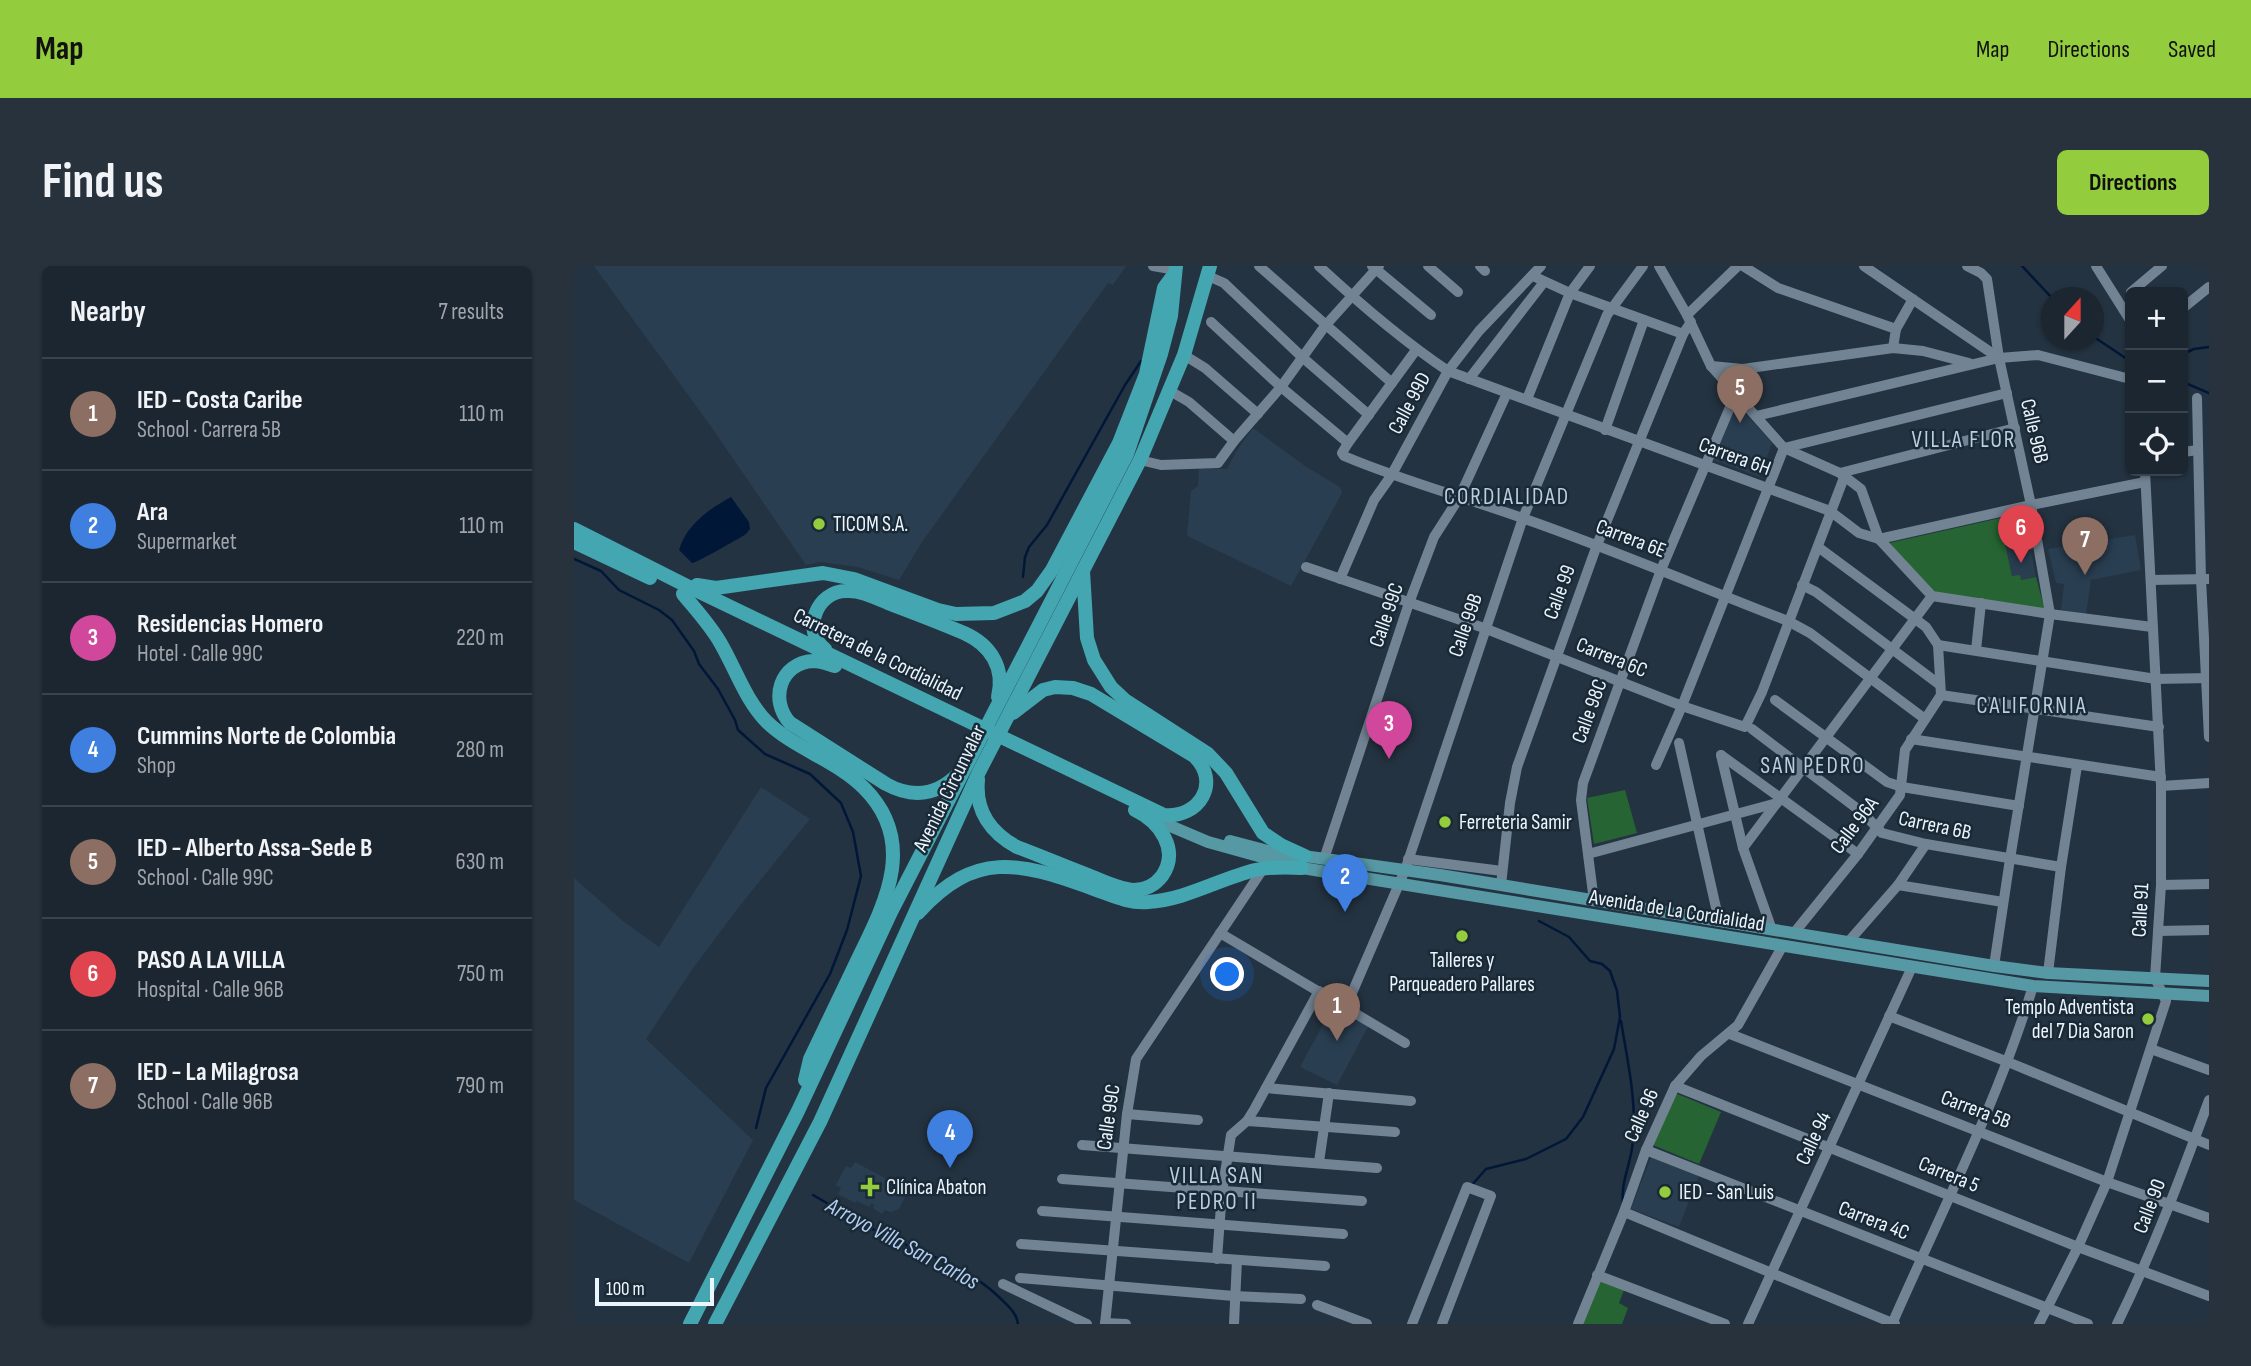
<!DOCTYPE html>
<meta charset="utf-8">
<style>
:root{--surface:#1b2631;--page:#28323d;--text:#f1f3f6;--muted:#a0a5ab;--line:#39434d;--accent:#93cc3d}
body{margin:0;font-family:"Sofia Sans Condensed",sans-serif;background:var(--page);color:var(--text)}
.controls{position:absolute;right:21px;top:21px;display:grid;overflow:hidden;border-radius:10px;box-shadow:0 2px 5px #0004}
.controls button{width:63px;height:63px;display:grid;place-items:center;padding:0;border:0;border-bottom:2px solid var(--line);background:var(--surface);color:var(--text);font:35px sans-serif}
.compass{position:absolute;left:1467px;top:21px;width:63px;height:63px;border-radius:50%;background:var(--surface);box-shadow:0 2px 5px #0004;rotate:21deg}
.scale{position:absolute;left:21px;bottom:18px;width:119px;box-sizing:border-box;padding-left:7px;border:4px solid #ebf5fe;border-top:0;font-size:19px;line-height:24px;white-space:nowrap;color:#ebf5fe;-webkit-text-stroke:5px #1a2936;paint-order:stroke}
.you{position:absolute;left:654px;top:709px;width:24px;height:24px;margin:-18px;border:5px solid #fff;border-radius:50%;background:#1a73e8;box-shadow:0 0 0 10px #1a73e833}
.badge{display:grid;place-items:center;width:46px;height:46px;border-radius:50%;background:var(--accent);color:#fff;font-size:23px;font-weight:700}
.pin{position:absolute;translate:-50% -58px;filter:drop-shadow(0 2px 4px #0008)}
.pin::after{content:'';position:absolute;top:37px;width:24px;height:21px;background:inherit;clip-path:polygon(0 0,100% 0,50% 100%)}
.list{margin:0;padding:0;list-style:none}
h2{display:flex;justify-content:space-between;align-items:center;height:91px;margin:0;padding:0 28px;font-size:30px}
h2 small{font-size:23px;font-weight:400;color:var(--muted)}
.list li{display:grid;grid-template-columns:46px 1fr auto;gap:21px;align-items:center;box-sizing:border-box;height:112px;padding:0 28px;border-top:2px solid var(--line)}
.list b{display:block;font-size:26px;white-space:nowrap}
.list p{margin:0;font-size:23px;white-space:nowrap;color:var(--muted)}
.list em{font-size:23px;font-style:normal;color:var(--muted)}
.icon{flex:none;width:38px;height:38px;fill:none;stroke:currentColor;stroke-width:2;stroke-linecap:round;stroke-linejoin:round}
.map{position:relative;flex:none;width:1635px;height:1058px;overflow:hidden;border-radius:10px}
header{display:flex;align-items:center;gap:42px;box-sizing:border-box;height:98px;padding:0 35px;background:var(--accent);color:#111}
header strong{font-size:33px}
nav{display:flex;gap:38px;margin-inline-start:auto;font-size:24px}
.intro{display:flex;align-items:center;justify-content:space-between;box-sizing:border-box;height:168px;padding:0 42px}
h1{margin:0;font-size:49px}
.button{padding:18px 32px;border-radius:10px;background:var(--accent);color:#111;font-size:24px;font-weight:700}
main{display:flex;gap:42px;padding:0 42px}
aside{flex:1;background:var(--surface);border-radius:10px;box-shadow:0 2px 5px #0004}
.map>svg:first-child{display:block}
</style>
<header>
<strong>Map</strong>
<nav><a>Map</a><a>Directions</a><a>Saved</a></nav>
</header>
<div class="intro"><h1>Find us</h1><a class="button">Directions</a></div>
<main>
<aside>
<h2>Nearby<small>7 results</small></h2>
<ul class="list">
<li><span class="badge" style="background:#8d6e63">1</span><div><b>IED - Costa Caribe</b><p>School · Carrera 5B</p></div><em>110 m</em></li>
<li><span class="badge" style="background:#3f7fe0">2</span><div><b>Ara</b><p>Supermarket</p></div><em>110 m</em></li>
<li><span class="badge" style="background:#d1479c">3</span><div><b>Residencias Homero</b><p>Hotel · Calle 99C</p></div><em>220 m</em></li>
<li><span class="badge" style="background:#3f7fe0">4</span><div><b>Cummins Norte de Colombia</b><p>Shop</p></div><em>280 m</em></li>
<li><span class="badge" style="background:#8d6e63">5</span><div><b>IED - Alberto Assa-Sede B</b><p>School · Calle 99C</p></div><em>630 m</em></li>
<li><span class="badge" style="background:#e0444e">6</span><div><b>PASO A LA VILLA</b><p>Hospital · Calle 96B</p></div><em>750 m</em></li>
<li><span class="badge" style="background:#8d6e63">7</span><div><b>IED - La Milagrosa</b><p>School · Calle 96B</p></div><em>790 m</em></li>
</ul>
</aside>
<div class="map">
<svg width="1635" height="1058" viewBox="0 0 1635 1058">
<rect width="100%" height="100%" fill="#243341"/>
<g fill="#293e51">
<path d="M20,0H552L539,19L534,17L348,276L325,314L284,301L246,296L232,299L136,159Z"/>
<path d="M1161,136L1198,177L1186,211L1139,194Z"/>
<path d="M679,162L731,200L766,221L768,227L717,320L613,270L617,225L624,220L625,202L653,203L663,184Z"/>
<path d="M1452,263L1455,276H1459L1461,284L1457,285L1462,311L1447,314L1438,310L1429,267Z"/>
<path d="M1561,269L1567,304L1517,314L1512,349L1487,344L1490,318L1482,317L1474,283Z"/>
<path d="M187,521L236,553L164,642L117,705L72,773L179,874L115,997L0,934V612L49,655L85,681Z"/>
<path d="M760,738L795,759L763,819L726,801Z"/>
<path d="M1077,891L1125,910L1105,961L1057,943Z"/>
<path d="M281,896L311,912L312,916L315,913L328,922L331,931L325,943L317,946L311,944L308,948L299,942L300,939L298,937L295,941L283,935L281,937L264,928L267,922L262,919L272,900L277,902Z"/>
</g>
<g fill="#266533">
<path d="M1449,247L1452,263L1429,268L1438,310L1446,309L1447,314L1462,311L1471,345L1359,326L1315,277Z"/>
<path d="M1051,524L1063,567L1020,578L1013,532Z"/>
<path d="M1101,827L1147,846L1125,898L1079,879Z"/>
<path d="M1024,1014L1050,1024L1045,1037L1054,1042L1048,1058H1008Z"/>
</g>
<path fill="#001738" d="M157,231L175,256L176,263L172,268C164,273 124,296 118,297L105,284C112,259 135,243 157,231Z"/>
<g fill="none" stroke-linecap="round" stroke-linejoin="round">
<g stroke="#001738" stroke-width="2.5">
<path d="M1448,0L1478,32"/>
<path d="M1520,71L1556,95"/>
<path d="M1609,88L1620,83L1635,81"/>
<path d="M1609,116L1635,127"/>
<path d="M0,293L27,305L45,324L85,344L98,354L120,385L125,398L144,423L161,454L164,464L191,488L236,508L267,537L279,566L287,610L273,664L256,708L192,822L182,862"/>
<path d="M449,311L451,291L455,281L473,259L551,119L567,95"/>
<path d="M1047,755C1053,793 1063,835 1059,874C1058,896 1046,916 1049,938"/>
<path d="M897,920L912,903L952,893L992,873L1009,851L1040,783L1046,751L1043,725L1036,705L1028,698L1016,695L995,671L965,655"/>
<path d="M239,929C260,941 282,955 304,966C348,988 390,997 426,1032C434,1040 443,1047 444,1058"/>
</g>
<g stroke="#728393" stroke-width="10">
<path d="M579,0L602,4"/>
<path d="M685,0L818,117"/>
<path d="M745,0C786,38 828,74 874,105L1256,245L1285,267L1305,273L1358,330L1476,348L1578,361"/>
<path d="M798,0L857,49"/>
<path d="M854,0L884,26"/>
<path d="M906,0L911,5"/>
<path d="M1085,0L1113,49L1137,100L1210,182L1266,207L1287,223L1305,273L1457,239L1571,216"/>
<path d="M1169,0L1204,22L1322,63"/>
<path d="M1290,0L1425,92"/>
<path d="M1393,0L1407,7L1413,13L1425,92L1457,239L1476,348L1436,593L1420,700"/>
<path d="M1522,0L1556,54"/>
<path d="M634,10L650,17L728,91L795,149"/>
<path d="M959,10L996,27L1109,68"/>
<path d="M1557,26L1588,0"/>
<path d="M1609,42L1635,21"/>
<path d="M1113,49L1164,0"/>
<path d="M637,56L707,121L774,177"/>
<path d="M1319,82L1322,63L1339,33"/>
<path d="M842,84L774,177L768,187L770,190C829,215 890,231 951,253C1040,284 1126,321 1214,355L1236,367L1351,453"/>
<path d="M610,89L631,102L684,148"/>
<path d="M1137,100L1169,103L1319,82L1349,85L1395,97"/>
<path d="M895,113L970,16"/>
<path d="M596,125L615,136L660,175"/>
<path d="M1623,132L1627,313L1635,471"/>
<path d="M953,133L996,27L1016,0"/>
<path d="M1182,150L1425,92L1464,89L1556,113"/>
<path d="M1031,164L1070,54"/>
<path d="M1609,186L1624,184"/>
<path d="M566,194L587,199L644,197L660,175L707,121L751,60L805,0"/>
<path d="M1266,207L1441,162"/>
<path d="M732,301L910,362L1108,440L1171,461L1188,426L1271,209"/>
<path d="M766,313L800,234L817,210L874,105L905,65L967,0"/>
<path d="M1577,314L1635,313"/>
<path d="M1228,319L1242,326L1366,419"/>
<path d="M1364,379L1582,413L1635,412"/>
<path d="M1402,384L1407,337"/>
<path d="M1367,429L1585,461"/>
<path d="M1201,434L1313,516L1328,521L1445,540"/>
<path d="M1178,463L1289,547L1308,567L1352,578L1487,601"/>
<path d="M1337,473L1587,511"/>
<path d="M1105,477L1145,655"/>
<path d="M1147,489L1169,582L1198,664"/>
<path d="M1147,489L1284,588"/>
<path d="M1082,499L1108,440L1210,182L1433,127"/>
<path d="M1587,520L1635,517"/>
<path d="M1169,582L1358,330"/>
<path d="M1014,588L1203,537"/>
<path d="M750,593L835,337L860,271L885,232L933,127"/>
<path d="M834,593L928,605"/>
<path d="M927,619L936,537L943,501L1023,279L1109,68L1117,56"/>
<path d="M1324,619L1429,636"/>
<path d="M1587,619L1635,618"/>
<path d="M1020,635L1007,534L1009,517L1087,304L1162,127"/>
<path d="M1584,665L1635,664"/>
<path d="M646,667L831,777"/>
<path d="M1220,667L1284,588L1326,529L1331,484L1367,429L1364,379L1352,361L1244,281"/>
<path d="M1275,675L1324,619L1352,578"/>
<path d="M1474,707L1487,601L1503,500"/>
<path d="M772,741L831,604L949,252L1033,49L1069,0"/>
<path d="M1315,750L1434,796L1635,879"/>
<path d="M1156,768L1533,916L1635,952"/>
<path d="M1577,783L1635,804"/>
<path d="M1101,820L1504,981L1635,1030"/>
<path d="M692,822L837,835"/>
<path d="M553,848L624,854"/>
<path d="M673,855L821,866"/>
<path d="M508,879L803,902"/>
<path d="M1072,884L1514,1058"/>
<path d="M745,896L755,827"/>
<path d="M488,913L788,935"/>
<path d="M468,945L769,968"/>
<path d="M1050,946L1321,1058"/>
<path d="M447,978L751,1000"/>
<path d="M643,993L648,926L657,869L673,855L681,842L745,725"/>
<path d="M1023,1009L1151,1058"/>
<path d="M446,1012L660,1030L727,1033"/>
<path d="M429,1018L513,1058"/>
<path d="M743,1039L793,1058"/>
<path d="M531,1057L552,1058"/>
<path d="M531,1058L553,848L562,793L689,603"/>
<path d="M660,1058L663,994"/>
<path d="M838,1058L893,921L917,930L868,1058"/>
<path d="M1004,1058L1050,946L1072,884L1101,820L1127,790L1164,759L1208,681"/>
<path d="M1174,1058L1338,701"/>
<path d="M1318,1058C1367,946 1423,838 1459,720"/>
<path d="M1465,1058L1504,981L1533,916L1592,735L1581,712L1587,619V520L1571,205"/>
<path d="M1543,1058C1579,985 1607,910 1635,834"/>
</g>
<g stroke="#5698a4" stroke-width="12">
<path d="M575,551L634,576L728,602L1459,720L1635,730"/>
<path d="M656,575L694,585L866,609L1420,700L1474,707L1635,715"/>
</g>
<g stroke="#43a6b0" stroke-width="14">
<path d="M0,263L111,319L590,549C626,552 647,516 620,490L517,428L499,422L481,421L469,424L439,447"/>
<path d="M0,276L76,312"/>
<path d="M509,305L513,372L520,394L537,421L552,435L634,488L652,507L689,567L707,579L731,590"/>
<path d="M123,319L142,322L249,307L280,313L364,344L382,348L420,347L451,335L463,325L478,304L545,177L572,108L590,22L601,7"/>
<path d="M109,328C122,344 137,360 147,378C162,404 172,435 193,456C221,483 262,494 290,522C345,577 310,639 282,697C267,729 251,761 236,793L231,814"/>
<path d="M251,383C227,365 243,325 272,325C288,324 304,333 319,339C343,348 366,357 390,367C417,379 431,402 424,431"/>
<path d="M261,400C254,398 247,395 239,395C206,397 195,434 216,457L312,518C339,533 364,529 385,507"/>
<path d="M404,514C401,545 417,567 443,581C467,590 490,600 514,609C529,615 544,623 560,624C572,624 581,619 588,610C606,584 586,556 561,544"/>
<path d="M344,647C401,584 445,596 517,622C535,628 554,638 574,636C611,634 645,613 681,604C696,601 712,601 728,602"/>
<path d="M116,1058L224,845L317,646L553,188L587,88L597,50L602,0"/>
<path d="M141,1058L246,856L405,506L566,194L610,89L636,0"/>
</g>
</g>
<g fill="#93cc3d" stroke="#1a2936" stroke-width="2.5">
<circle cx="245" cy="258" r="7"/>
<circle cx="871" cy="556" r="7"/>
<circle cx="888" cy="670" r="7"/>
<circle cx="1574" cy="753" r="7"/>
<path d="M292.5 910.5h7v7h7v7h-7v7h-7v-7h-7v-7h7z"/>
<circle cx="1091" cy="926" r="7"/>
</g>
<g text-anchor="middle" stroke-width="5" stroke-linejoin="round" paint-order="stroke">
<g font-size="21" fill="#ebf5fe" stroke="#1a2936">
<text transform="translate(835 137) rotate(-62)" y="7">Calle 99D</text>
<text transform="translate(1461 165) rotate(77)" y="7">Calle 96B</text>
<text transform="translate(1161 190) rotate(20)" y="7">Carrera 6H</text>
<text transform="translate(1057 272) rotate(21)" y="7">Carrera 6E</text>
<text transform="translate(985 326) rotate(-70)" y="7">Calle 99</text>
<text transform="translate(812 349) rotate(-71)" y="7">Calle 99C</text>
<text transform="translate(891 359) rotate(-71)" y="7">Calle 99B</text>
<text transform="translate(304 388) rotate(26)" y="7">Carretera de la Cordialidad</text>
<text transform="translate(1038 391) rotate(22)" y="7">Carrera 6C</text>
<text transform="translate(1015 445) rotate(-70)" y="7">Calle 98C</text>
<text transform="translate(375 522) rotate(-64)" y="7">Avenida Circunvalar</text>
<text transform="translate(1280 559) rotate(-53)" y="7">Calle 96A</text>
<text transform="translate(1361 559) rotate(12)" y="7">Carrera 6B</text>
<text transform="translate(1103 644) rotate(9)" y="7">Avenida de La Cordialidad</text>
<text transform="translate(1566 644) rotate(-87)" y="7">Calle 91</text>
<text transform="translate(1402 843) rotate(21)" y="7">Carrera 5B</text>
<text transform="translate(1067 849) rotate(-66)" y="7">Calle 96</text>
<text transform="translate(534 851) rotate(-82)" y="7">Calle 99C</text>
<text transform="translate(1239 872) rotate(-65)" y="7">Calle 94</text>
<text transform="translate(1375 908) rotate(22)" y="7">Carrera 5</text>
<text transform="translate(1575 940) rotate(-69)" y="7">Calle 90</text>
<text transform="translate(1300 954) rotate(21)" y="7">Carrera 4C</text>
</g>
<g font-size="21" fill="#ebf5fe" stroke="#1a2936" text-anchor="start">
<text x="259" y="265">TICOM S.A.</text>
<text x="885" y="563">Ferreteria Samir</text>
<text x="888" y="701" text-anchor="middle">Talleres y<tspan x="888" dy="24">Parqueadero Pallares</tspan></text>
<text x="1560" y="748" text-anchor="end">Templo Adventista<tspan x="1560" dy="24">del 7 Dia Saron</tspan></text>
<text x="312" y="928">Clínica Abaton</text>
<text x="1105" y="933">IED - San Luis</text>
</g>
<g font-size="23" letter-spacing="2" fill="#bbcee0" stroke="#1a2936">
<text x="1390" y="181">VILLA FLOR</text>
<text x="933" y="238">CORDIALIDAD</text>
<text x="1458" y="447">CALIFORNIA</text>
<text x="1239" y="507">SAN PEDRO</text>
<text x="643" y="917">VILLA SAN<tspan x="643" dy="26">PEDRO II</tspan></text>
</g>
<g font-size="23" font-style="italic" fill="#b2cef3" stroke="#1a2936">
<text transform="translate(329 977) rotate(28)" y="8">Arroyo Villa San Carlos</text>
</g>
</g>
</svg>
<div class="controls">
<button>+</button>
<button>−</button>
<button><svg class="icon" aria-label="locate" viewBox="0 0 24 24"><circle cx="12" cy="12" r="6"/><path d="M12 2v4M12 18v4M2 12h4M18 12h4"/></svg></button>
</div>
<svg class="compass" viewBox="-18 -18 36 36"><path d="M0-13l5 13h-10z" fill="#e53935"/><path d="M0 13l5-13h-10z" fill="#a0a5ab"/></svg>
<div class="scale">100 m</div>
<div class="you"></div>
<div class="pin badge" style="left:763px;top:775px;background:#8d6e63">1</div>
<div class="pin badge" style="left:771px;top:646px;background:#3f7fe0">2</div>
<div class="pin badge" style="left:815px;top:493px;background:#d1479c">3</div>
<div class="pin badge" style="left:376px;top:902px;background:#3f7fe0">4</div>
<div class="pin badge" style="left:1166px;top:157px;background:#8d6e63">5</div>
<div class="pin badge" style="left:1447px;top:297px;background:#e0444e">6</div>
<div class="pin badge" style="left:1511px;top:309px;background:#8d6e63">7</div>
</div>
</main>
